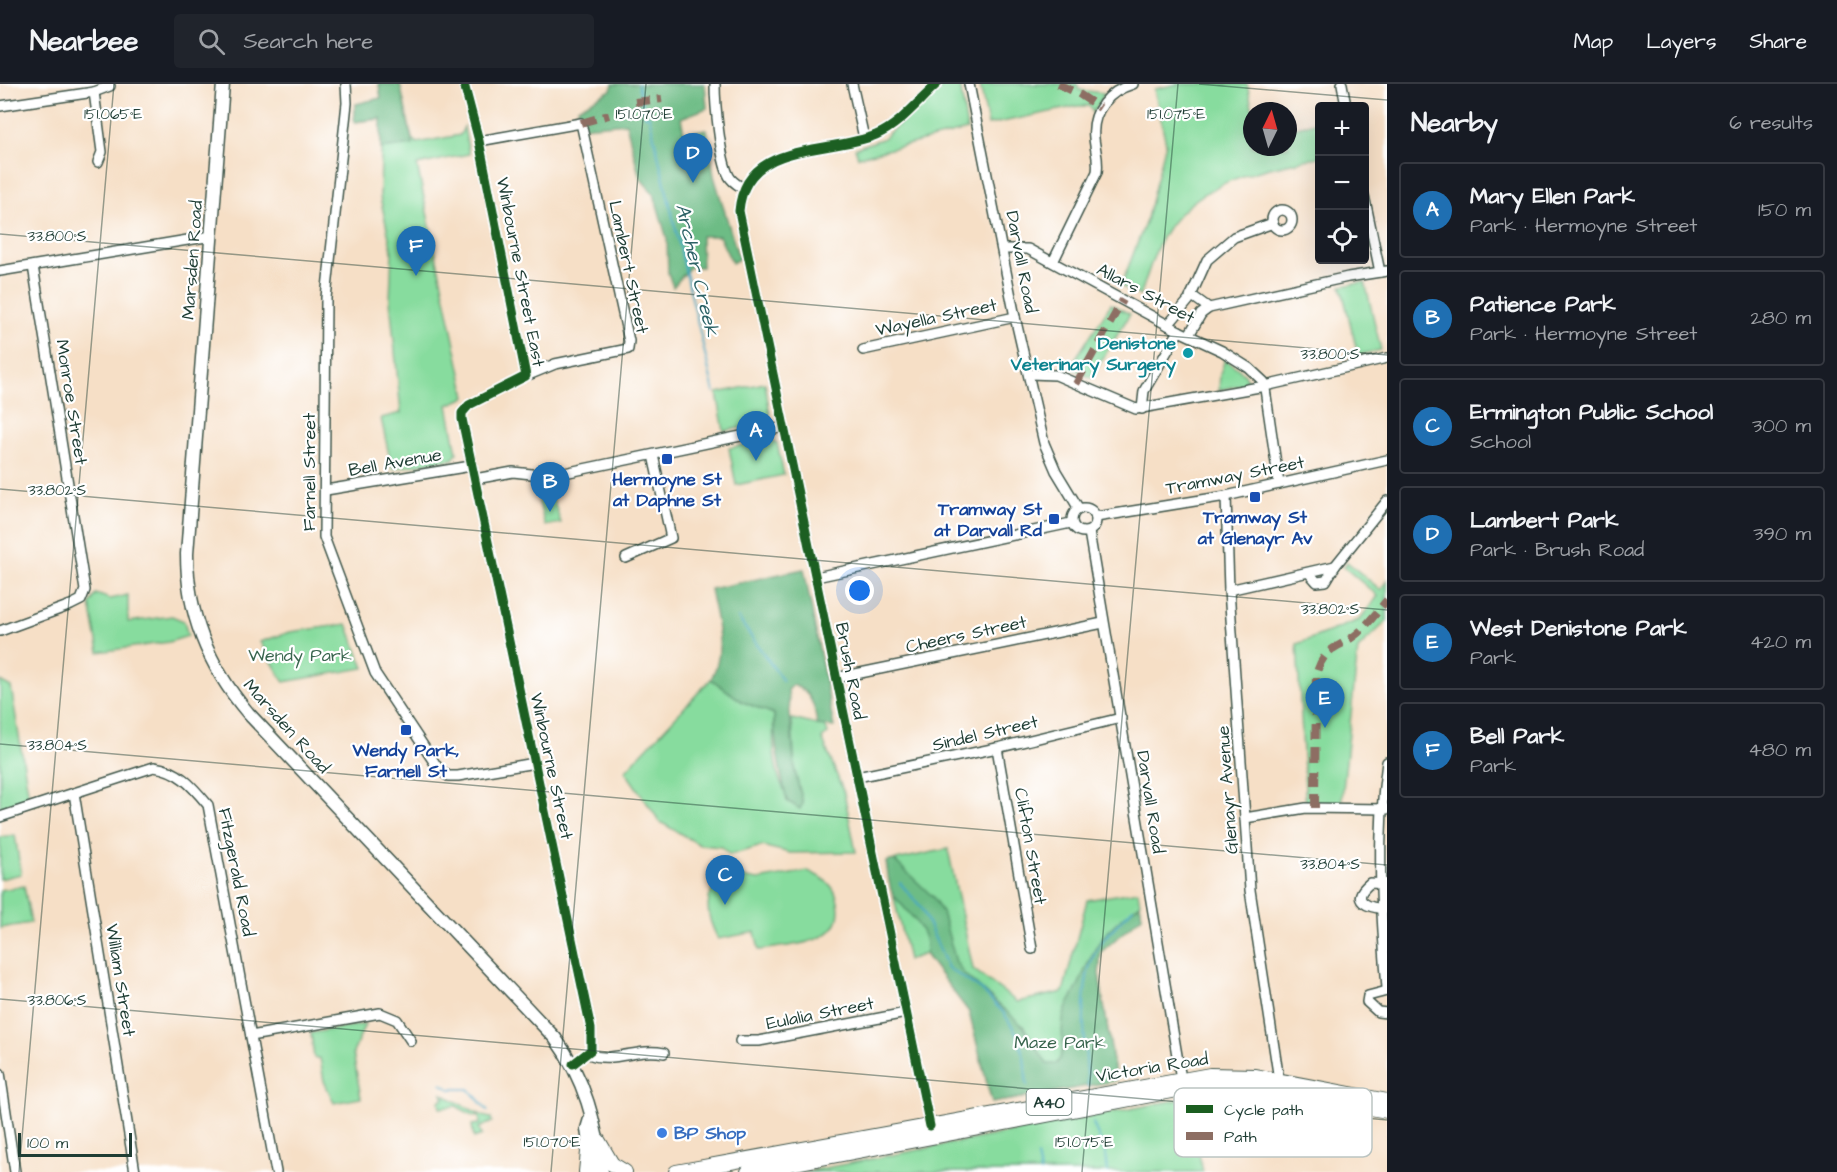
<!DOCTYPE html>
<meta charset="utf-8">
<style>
:root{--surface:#171b24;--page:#20242c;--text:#f1f3f6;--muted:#9ea1a6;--line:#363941;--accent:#1f6fb2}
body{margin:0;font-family:"Architects Daughter",sans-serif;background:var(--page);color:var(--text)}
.controls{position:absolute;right:18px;top:18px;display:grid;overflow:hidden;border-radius:6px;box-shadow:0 6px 24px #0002}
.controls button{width:54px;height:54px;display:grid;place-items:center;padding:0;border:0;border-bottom:2px solid var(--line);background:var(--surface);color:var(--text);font:30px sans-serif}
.compass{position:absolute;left:1243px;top:18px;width:54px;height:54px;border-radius:50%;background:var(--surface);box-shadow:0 6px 24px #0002;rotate:5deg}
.scale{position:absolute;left:18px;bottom:15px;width:114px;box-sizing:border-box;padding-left:6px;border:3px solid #1f3d34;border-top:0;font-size:16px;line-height:21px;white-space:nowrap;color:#1f3d34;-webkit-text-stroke:4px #fff;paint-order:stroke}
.you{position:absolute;left:860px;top:507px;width:21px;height:21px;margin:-15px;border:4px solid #fff;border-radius:50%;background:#1a73e8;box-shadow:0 0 0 9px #1a73e833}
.badge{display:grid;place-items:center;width:39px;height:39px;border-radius:50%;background:var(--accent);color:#fff;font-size:20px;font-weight:700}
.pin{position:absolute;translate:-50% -50px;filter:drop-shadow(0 2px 3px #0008)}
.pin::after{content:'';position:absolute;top:32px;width:21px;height:18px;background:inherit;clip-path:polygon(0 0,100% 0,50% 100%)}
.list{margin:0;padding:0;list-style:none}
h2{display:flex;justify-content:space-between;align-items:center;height:78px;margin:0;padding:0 24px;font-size:26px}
h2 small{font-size:20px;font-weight:400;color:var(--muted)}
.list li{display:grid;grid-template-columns:39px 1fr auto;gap:18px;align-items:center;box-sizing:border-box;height:96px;margin:0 12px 12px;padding:0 12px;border:2px solid var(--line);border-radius:6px}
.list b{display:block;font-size:22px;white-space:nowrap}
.list p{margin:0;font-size:20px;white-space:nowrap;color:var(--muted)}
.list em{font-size:20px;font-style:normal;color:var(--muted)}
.icon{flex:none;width:33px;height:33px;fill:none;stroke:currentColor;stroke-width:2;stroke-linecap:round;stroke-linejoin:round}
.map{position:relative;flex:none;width:1387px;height:1088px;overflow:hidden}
header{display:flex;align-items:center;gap:36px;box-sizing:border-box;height:84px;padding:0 30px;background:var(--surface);border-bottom:2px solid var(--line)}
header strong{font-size:28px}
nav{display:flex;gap:33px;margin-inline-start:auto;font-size:21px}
.search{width:420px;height:54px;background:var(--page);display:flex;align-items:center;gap:15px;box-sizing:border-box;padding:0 21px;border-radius:6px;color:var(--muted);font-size:22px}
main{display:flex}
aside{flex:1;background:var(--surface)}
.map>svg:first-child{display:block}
</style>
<header>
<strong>Nearbee</strong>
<div class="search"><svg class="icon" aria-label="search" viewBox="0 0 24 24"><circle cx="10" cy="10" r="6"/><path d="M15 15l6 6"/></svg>Search here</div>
<nav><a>Map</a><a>Layers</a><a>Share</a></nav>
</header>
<main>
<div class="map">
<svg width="1387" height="1088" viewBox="0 0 1387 1088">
<rect width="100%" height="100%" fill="#fff"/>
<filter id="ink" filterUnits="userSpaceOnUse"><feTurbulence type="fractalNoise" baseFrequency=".0167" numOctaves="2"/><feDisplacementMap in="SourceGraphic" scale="12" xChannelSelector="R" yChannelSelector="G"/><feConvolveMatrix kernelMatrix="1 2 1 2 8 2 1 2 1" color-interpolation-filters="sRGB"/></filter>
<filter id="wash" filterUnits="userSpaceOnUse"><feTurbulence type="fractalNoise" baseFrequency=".008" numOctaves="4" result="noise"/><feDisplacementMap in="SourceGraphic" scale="24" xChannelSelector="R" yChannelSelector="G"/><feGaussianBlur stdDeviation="1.35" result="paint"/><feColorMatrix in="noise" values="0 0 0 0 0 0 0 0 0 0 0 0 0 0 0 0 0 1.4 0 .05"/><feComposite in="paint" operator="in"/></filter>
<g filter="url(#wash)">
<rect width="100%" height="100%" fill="#f6dfc6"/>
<g fill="#87dc9e" stroke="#538c69" stroke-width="1.5">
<path d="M379,0H400L412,55L417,59L460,51L464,43L469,70L417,81L466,313L448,321L457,369L453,375L392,385L381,334L401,329L390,216L392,167L380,113L382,35L354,38L356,20L381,14Z"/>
<path d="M945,0H960L967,46L858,73L855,64L882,55Z"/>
<path d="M980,0H1077L1079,6L1105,9L1093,29L1089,22H1078L988,41Z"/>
<path d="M1178,0H1247L1253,27L1252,63H1288V45L1319,38V73C1265,85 1203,94 1168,144C1155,162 1148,191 1140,212L1121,202L1147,134L1166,59L1154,5Z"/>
<path d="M1365,198L1381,266L1358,271L1341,202Z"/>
<path d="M1111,220L1130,230L1091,294L1070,283Z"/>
<path d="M1225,275L1245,290L1247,296L1245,300L1219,306L1220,290Z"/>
<path d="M765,299L770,331L768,338L724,347L717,309Z"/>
<path d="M771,355L777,359L784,391L736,401L729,364Z"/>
<path d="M540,401L549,402L561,439L545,442L539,418Z"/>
<path d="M1347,478L1381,506L1387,496V537L1358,565L1341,724H1306L1297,560L1359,536L1378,512L1344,483Z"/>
<path d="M96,510L110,515L128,511V538L172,532L184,537L188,552L169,558L99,568L90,520Z"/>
<path d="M347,540L364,584L284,598L260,558L290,548Z"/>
<path d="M711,595L743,618L774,630C773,652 772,685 784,705C788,711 797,715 803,719L795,688L792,635L826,643L828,650L822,654L844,709L856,768L790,769L762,762L730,771L721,763L700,761L660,738L625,687Z"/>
<path d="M0,597L11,603L29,713L0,724Z"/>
<path d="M15,751L21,790L0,795V753Z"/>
<path d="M948,765L973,885L1017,918L1063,908L1087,816L1138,807L1142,832L1101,867L1099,890L1116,997L992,1019L969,928L925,870L908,876L886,778Z"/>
<path d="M808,787C823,794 835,800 838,818C847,862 787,861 759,866L755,848L718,855C705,830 703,812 723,790L758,796Z"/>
<path d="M24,802L31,839L0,844V806Z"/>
<path d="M365,940L353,969L361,1014L334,1019L324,997L320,974H314L311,949Z"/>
<path d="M442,1010L483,1032L491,1034L492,1038L479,1044L482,1051L474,1054L472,1041L480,1040L479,1031L474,1032L456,1022L440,1024L439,1017L444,1015Z"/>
<path d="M1187,1014L1203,1088H804Z"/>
</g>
<g fill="#6dbc85" stroke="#467c5c" stroke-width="1.5">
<path d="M379,0H400L413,61L381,65V34L354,38L356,20L381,14Z"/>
<path d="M613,0H705L707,24L681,34L684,49L707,45L714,92L739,175L732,179L719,152H701L702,183H690L673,203L668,189L667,155L654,110L640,94L626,39L583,43L578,24L611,6Z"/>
<path d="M804,485L834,643L817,641C815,623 812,608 793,601L788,606L795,688L803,719L800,725L787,717C780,687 774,661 774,630L743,618L711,595C727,565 716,537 710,505Z"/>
<path d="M894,776L933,813L942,828L956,878L964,890L1023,942L1047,980H1056C1067,968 1060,951 1063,936C1065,922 1072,915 1078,902C1097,859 1100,848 1140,820L1142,832L1101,868L1099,890L1116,997L992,1019L969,928L925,870C933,848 903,825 893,810C888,802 888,787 886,778Z"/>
</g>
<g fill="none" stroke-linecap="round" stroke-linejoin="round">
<g stroke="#43a7c3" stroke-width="2">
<path d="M638,0L645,32H649L714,308"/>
<path d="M738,534L783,597"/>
<path d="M900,799L921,823L948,884L980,905L1003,928L1017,950L1024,974L1027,1001"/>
<path d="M441,1000L450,1005H469L488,1027"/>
<path d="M1088,1003C1086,962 1075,898 1099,862C1108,848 1122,836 1133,824"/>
<path d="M1093,1039L1105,1069L1107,1088"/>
<path d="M1037,1072L1040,1088"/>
</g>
</g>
</g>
<g filter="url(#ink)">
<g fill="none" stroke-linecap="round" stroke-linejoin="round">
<g stroke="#3f554a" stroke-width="12">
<g id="minor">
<path d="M346,0L347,19L326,214L324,453L375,589L438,684L448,692H458L535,679"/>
<path d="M464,0L479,57L526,292L469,321L462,329V335L591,945V966L573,980"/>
<path d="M715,0C715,20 720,75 729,92C732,98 738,101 743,104"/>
<path d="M852,0L864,54"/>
<path d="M969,0L1015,233L1044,359L1056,387L1079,425"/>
<path d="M1342,0L1346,22"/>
<path d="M94,8L110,2"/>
<path d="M0,22L94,8L102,68L98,78"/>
<path d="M479,57L581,39L629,257L628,265L555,280L526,292"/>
<path d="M1364,111L1380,188"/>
<circle cx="1282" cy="136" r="10"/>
<path d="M1003,165H1028L1179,247L1222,267L1249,284L1264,298L1279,400"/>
<path d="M1053,178L1097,88C1099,75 1095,66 1094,54C1091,27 1109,7 1133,0"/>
<path d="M0,187L212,152"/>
<path d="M1191,211L1209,224"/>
<path d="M1168,241L1189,216L1207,176L1234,153L1273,139"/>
<path d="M1189,251L1201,230L1209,224L1348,193L1387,187"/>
<path d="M863,266L1015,233"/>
<path d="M1030,290L1056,291L1136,325L1265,302L1387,274"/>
<path d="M1142,325L1144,307L1179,247"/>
<path d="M475,395L513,388L550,392L784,343"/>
<path d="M326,406L471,382"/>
<path d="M1226,412L1229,506L1250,806L1279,996"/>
<circle cx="1084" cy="436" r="12"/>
<path d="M1096,433L1226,412L1387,376"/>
<path d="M1089,448L1181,995"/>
<path d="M626,474L671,454L653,371"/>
<path d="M1309,489L1317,498L1326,497L1335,482L1387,417"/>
<path d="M816,493L1071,439"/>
<path d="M1229,506L1335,482"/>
<path d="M0,547L71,521L81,516L85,506L33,182"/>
<path d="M836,594L1103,539"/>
<path d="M997,664L1032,865"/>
<path d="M1387,678C1376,754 1381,828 1387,904"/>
<path d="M857,693L997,664L1121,634"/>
<path d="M74,709L135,1088"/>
<path d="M0,733L154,683C179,686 192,702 208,721L276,1088"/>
<path d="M1245,734L1306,724L1387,725"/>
<path d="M1387,800L1370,799C1348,817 1368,824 1387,825"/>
<path d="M1387,907L1368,912L1367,918L1378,928L1387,929"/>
<path d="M251,952L380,929L397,936L411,957"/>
<path d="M740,957H759L906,929"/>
<path d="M588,970C614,980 637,963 664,969"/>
<path d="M0,989L15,1088"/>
<path d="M930,1042L739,127C745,56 826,71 876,51C900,41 918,17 937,0"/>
</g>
</g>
<g stroke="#3f554a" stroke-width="15">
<g id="major">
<path d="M223,0L187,470C187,532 209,583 248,629L555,954C585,995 596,1039 602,1088"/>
<path d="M590,1035L587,1045L593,1088"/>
</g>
</g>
<g stroke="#3f554a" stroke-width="16">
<g id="highway">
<path d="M598,1056L612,1080L625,1088"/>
<path d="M586,1088L589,1058"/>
<path d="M676,1088L1210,991L1255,992L1387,1017"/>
<path d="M748,1088L1198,1002L1246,1001L1387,1027"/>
</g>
</g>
<use href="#minor" stroke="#fff" stroke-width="9"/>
<use href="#major" stroke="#fff" stroke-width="12"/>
<use href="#highway" stroke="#fff" stroke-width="14"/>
<g stroke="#8d6e63" stroke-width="8" stroke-dasharray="15 8" stroke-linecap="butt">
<path d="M1058,0L1079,10L1100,24"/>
<path d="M635,18L662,15"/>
<path d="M581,39L609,31"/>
<path d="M1076,300L1123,216"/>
<path d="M1315,724L1316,591C1325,560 1338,566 1358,549C1369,539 1378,527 1387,516"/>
</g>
<g stroke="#fff" stroke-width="13">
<g id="cycleway">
<path d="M464,0L479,57L526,292L469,321L462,329V335L591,945V966L573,980"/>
<path d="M930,1042L739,127C745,56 826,71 876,51C900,41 918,17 937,0"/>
</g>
</g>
<use href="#cycleway" stroke="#1b5e20" stroke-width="9"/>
</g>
</g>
<path fill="none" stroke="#1f3d34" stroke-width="1.5" stroke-opacity="0.45" d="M1199,0L1387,16M0,150L1387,271M0,405L1387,526M0,660L1387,781M0,915L1387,1036M19,1088L114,0M551,1088L646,0M1082,1088L1178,0"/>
<circle fill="#0f9aa8" stroke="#fff" stroke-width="2" cx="1188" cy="269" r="6"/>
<g fill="#1a4fb4" stroke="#fff" stroke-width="2">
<rect x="661" y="369" width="12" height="12" rx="3"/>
<rect x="1249" y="407" width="12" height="12" rx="3"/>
<rect x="1048" y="429" width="12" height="12" rx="3"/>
<rect x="400" y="640" width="12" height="12" rx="3"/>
</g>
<circle fill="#3f7fe0" stroke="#fff" stroke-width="2" cx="662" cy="1049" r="6"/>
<g text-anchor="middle" stroke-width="4.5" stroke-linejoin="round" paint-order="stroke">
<rect fill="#fff" stroke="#627771" stroke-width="1.5" x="1026.5" y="1005" width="45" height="26" rx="4.5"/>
<g font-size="16" font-weight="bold" fill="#1f3d34">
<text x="1049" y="1024">A40</text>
</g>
<g font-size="18" fill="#1f3d34" stroke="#fff">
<text transform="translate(192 176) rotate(-86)" y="6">Marsden Road</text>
<text transform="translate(1022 178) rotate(79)" y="6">Darvall Road</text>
<text transform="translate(629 183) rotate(78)" y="6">Lambert Street</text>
<text transform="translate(521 188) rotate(79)" y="6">Winbourne Street East</text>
<text transform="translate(1146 209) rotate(28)" y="6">Allars Street</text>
<text transform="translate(936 233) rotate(-12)" y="6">Wayella Street</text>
<text transform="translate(72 318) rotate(81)" y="6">Monroe Street</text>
<text transform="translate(395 378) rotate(-10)" y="6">Bell Avenue</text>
<text transform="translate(309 388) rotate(-90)" y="6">Farnell Street</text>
<text transform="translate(1235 391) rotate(-11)" y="6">Tramway Street</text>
<text transform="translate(966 550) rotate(-12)" y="6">Cheers Street</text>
<text transform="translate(851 587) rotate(79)" y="6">Brush Road</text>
<text transform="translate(287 642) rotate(48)" y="6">Marsden Road</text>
<text transform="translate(985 649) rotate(-13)" y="6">Sindel Street</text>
<text transform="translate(552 682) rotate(78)" y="6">Winbourne Street</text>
<text transform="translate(1227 706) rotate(-94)" y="6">Glenayr Avenue</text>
<text transform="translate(1151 718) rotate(81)" y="6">Darvall Road</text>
<text transform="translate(1031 762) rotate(80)" y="6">Clifton Street</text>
<text transform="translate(237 788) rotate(79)" y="6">Fitzgerald Road</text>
<text transform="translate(121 896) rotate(81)" y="6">William Street</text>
<text transform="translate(820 929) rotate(-11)" y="6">Eulalia Street</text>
<text transform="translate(1152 983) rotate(-9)" y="6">Victoria Road</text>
</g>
<g font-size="18" font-weight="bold" fill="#0d838f" stroke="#fff" text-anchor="end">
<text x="1176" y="265">Denistone<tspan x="1176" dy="21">Veterinary Surgery</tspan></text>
</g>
<g font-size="18" font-weight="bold" fill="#164399" stroke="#fff">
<text x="667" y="401">Hermoyne St<tspan x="667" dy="21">at Daphne St</tspan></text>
<text x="1042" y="431" text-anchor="end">Tramway St<tspan x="1042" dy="21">at Darvall Rd</tspan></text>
<text x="1255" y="439">Tramway St<tspan x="1255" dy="21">at Glenayr Av</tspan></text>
<text x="406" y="672">Wendy Park,<tspan x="406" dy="21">Farnell St</tspan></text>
</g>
<g font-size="18" fill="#39654e" stroke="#fff">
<text x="300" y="577">Wendy Park</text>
<text x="1060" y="964">Maze Park</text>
</g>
<g font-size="18" font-weight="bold" fill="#366cbe" stroke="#fff" text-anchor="start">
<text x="674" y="1055">BP Shop</text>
</g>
<g font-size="20" font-style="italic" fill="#2c6266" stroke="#fff">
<text transform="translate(698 186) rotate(77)" y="7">Archer Creek</text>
</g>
</g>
<rect x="1174" y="1004" width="198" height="69" rx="9" fill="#fff" stroke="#bcc5c2" stroke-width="1.5"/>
<rect x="1186" y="1021" width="27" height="8" fill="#1b5e20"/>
<rect x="1186" y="1048" width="27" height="8" fill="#8d6e63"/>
<g font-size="16" fill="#1f3d34">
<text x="1224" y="1031">Cycle path</text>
<text x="1224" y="1058">Path</text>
</g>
<g font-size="15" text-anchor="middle" fill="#1f3d34" stroke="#fff" stroke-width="4.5" stroke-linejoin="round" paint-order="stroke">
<text x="113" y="35">151.065°E</text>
<text x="644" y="35">151.070°E</text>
<text x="1176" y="35">151.075°E</text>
<text x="57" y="157">33.800°S</text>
<text x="1330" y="275">33.800°S</text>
<text x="57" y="411">33.802°S</text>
<text x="1330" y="530">33.802°S</text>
<text x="57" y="666">33.804°S</text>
<text x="1330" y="785">33.804°S</text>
<text x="57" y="921">33.806°S</text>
<text x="552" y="1063">151.070°E</text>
<text x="1084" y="1063">151.075°E</text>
</g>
</svg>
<div class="controls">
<button>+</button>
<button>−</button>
<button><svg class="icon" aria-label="locate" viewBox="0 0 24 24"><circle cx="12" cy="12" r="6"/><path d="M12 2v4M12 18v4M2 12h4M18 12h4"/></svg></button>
</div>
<svg class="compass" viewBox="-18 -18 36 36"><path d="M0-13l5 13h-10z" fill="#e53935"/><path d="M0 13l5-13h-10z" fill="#9ea1a6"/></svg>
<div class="scale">100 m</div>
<div class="you"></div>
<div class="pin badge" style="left:756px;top:377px">A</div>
<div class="pin badge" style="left:550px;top:428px">B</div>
<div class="pin badge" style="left:725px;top:821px">C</div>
<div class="pin badge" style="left:693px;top:99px">D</div>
<div class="pin badge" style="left:1325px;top:644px">E</div>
<div class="pin badge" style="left:416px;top:192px">F</div>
</div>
<aside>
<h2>Nearby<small>6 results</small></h2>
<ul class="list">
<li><span class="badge">A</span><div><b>Mary Ellen Park</b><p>Park · Hermoyne Street</p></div><em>150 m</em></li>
<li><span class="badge">B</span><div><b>Patience Park</b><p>Park · Hermoyne Street</p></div><em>280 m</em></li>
<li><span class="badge">C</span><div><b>Ermington Public School</b><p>School</p></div><em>300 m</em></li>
<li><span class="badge">D</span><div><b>Lambert Park</b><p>Park · Brush Road</p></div><em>390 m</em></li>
<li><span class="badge">E</span><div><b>West Denistone Park</b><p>Park</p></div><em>420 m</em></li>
<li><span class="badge">F</span><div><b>Bell Park</b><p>Park</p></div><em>480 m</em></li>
</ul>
</aside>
</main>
